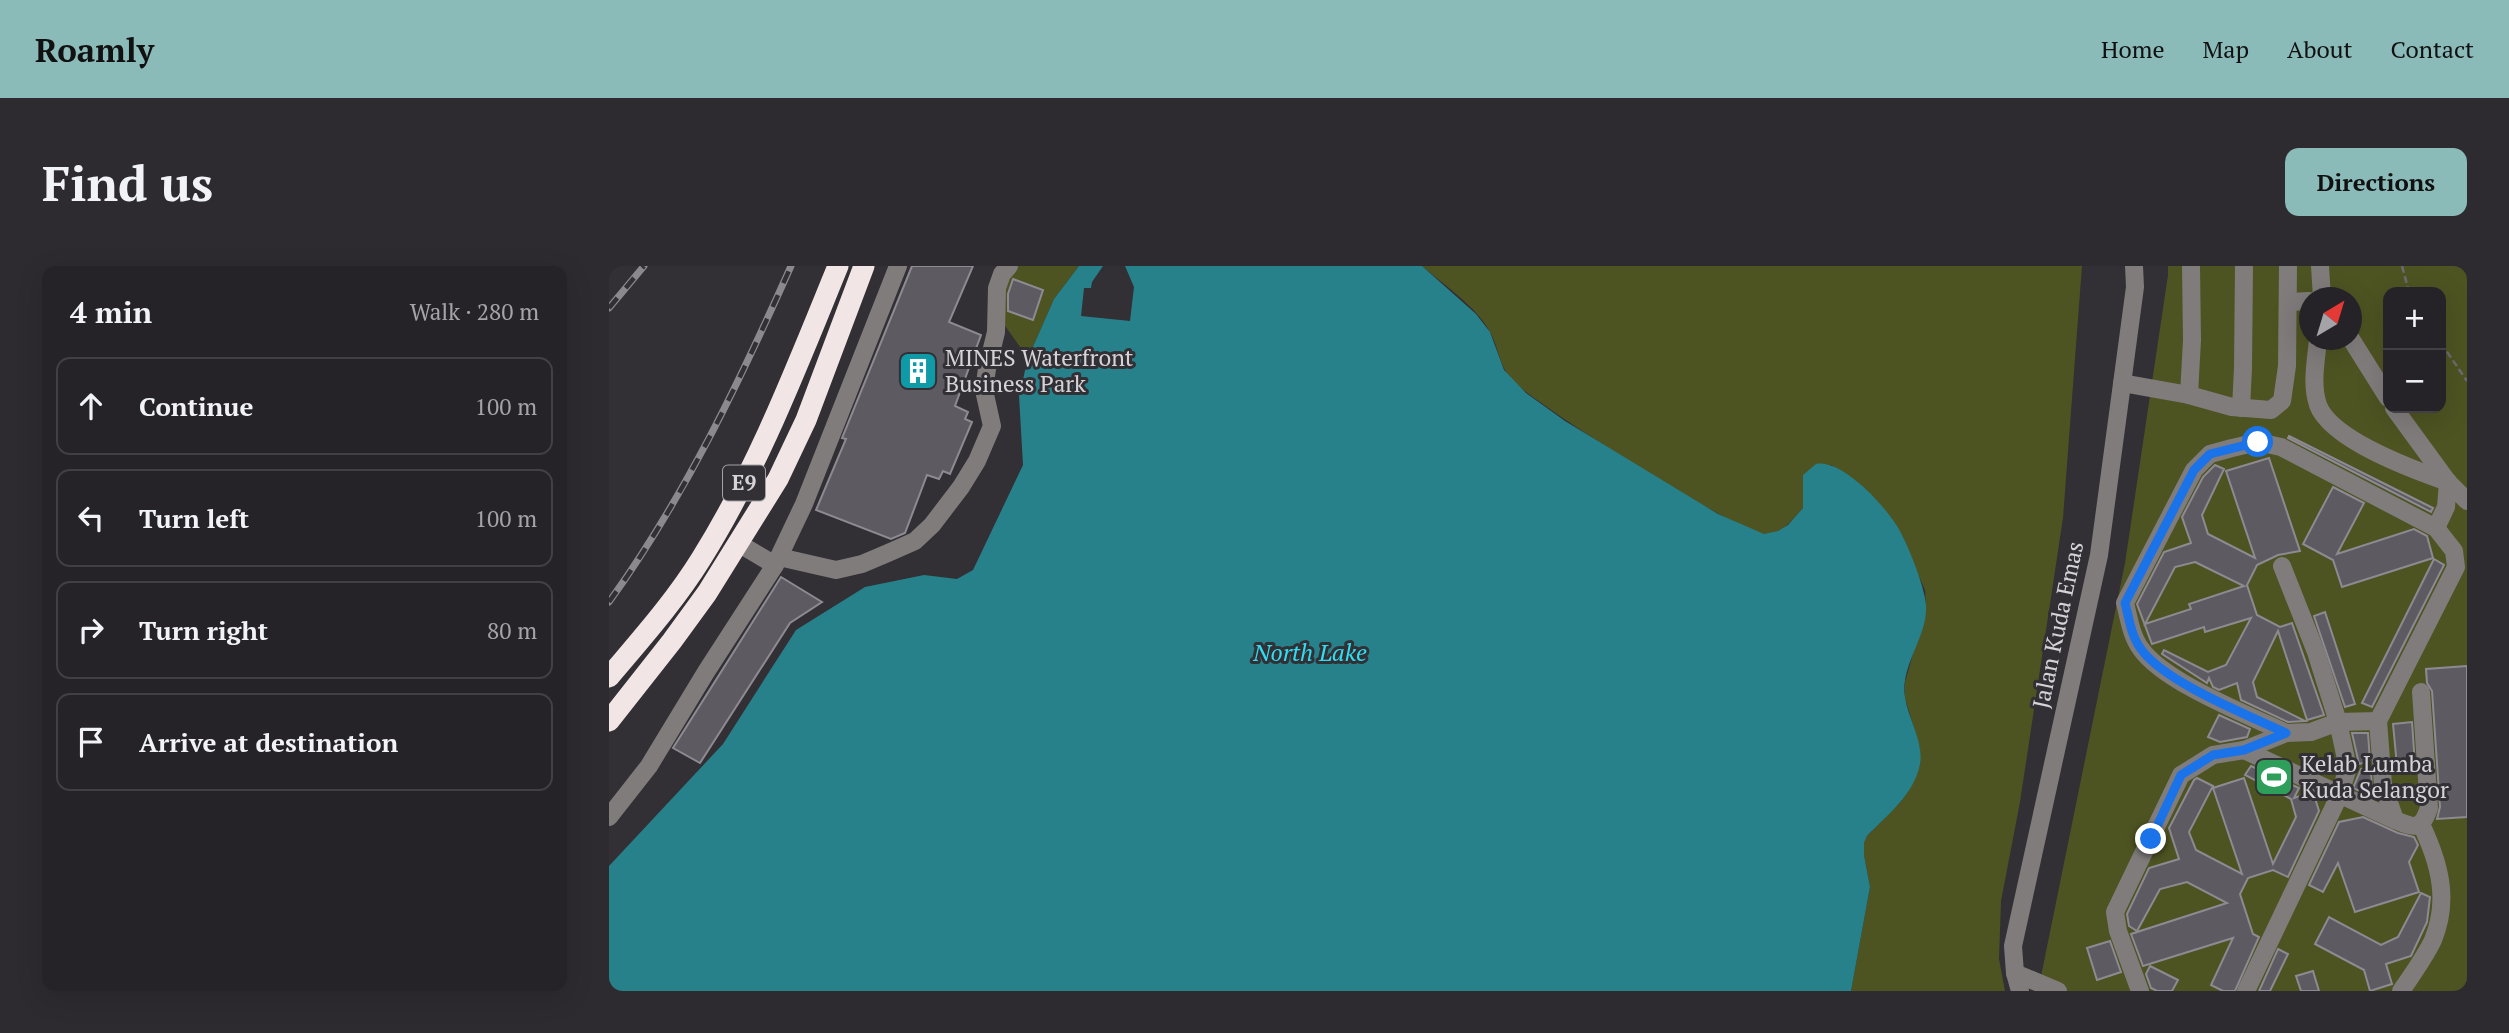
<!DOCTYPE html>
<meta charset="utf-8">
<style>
:root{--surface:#262328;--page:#2e2b30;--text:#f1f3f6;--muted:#a4a4a8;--line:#424045;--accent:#8bbbb9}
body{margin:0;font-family:"PT Serif",serif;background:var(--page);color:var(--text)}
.controls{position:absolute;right:21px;top:21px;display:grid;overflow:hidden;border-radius:14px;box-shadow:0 7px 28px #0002}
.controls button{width:63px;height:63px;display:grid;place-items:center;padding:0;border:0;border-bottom:2px solid var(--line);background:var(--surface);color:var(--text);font:35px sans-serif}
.compass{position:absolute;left:1690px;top:21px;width:63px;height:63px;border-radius:50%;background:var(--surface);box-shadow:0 7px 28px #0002;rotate:38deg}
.stop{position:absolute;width:21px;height:21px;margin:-16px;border:5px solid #1a73e8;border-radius:50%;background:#fff}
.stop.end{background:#1a73e8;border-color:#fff;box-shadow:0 2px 7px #0008}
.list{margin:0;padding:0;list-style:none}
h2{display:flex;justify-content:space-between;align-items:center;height:91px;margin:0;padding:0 28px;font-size:30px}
h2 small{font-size:23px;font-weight:400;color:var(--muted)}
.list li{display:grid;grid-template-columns:46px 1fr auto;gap:21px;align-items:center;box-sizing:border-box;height:98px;margin:0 14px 14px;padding:0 14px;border:2px solid var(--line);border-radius:14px}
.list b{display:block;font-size:26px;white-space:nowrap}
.list em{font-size:23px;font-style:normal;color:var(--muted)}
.icon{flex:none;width:38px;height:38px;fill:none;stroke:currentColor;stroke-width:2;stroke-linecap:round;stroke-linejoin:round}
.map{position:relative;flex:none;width:1858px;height:725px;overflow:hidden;border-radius:14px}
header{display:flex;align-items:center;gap:42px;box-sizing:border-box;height:98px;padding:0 35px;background:var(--accent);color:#111}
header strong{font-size:33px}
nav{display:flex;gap:38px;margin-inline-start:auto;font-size:24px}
.intro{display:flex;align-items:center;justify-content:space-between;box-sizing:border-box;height:168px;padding:0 42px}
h1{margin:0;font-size:49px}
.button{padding:18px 32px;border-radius:14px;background:var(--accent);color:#111;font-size:24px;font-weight:700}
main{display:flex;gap:42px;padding:0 42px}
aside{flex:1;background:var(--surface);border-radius:14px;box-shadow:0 7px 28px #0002}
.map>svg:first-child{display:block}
</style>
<header>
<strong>Roamly</strong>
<nav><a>Home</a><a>Map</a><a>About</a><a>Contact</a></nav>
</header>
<div class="intro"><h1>Find us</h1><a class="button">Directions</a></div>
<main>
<aside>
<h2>4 min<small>Walk · 280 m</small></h2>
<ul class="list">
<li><svg class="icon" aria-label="ahead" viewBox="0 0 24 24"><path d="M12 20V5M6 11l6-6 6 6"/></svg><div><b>Continue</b></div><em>100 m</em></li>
<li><svg class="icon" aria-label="left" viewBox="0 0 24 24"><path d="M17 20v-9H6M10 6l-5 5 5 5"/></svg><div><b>Turn left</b></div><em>100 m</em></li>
<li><svg class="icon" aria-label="right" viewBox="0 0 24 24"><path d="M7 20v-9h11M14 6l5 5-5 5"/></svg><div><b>Turn right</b></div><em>80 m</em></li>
<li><svg class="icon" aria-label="arrive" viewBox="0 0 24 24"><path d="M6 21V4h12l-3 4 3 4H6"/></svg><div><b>Arrive at destination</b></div></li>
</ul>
</aside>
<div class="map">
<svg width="1858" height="725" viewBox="0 0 1858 725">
<rect width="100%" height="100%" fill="#322f35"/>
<g fill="#4e5322" fill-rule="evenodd">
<path d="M393,0H470L445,33L419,92L389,50Z"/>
<path d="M813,0H1473L1454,252L1411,536L1392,635L1390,693L1396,725H1242L1261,621L1255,589V577L1258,570L1293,534L1311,483L1296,432V416L1317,342L1316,324L1287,259L1252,219L1222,199L1194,216V242C1183,254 1174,268 1156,268C1130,268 925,138 903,114C890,100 890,82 881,66C868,41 834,18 813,0Z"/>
<path d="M1559,0H1858V725H1429L1516,297L1559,9ZM1779,26H1832V142H1779ZM1700,32H1742V74H1700Z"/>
</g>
<path fill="#27818b" d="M470,0H813L867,48L881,66L895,104L917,127L956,155L1109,248L1155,268L1169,265L1179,259L1194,242V209L1207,198C1233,193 1275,239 1288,260C1298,276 1316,321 1317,339C1319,371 1291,399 1296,431C1299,453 1315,476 1311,498C1305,529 1278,549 1258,570L1255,577V589L1261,621L1242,725H0V600L114,478L187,364L256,321L315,309L348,313L364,304L414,199L410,130L419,92L445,33Z"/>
<path fill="#322f35" d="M494,0H516L525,21L521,55L472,50L475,22H482L483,16Z"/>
<g fill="#5e5a61" stroke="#8e8a92" stroke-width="2" fill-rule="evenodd">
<path d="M303,0H364L340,56L372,69L346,140L359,146L356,153L363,156L341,208L334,205L330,213L318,209L296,267L282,273L207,244L237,173L233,172Z"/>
<path d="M404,13L434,24L424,54L399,45V28Z"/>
<path d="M1680,170L1824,242L1822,246L1679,172Z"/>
<path d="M1660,192L1691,285L1669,289L1648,299L1638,319L1648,349L1671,361L1683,357L1715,449L1698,454L1669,365L1644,416L1648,431L1696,455L1679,456L1632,434L1628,417L1610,424L1604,421L1600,412L1598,417L1553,388L1555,384L1599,406L1617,399L1642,352L1596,366L1595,361L1543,378L1528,338L1555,286L1582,277L1573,251L1594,211L1606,199L1615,203L1593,249L1599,268L1646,292L1617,205ZM1586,296L1635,320L1580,338L1582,343L1536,358L1566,301Z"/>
<path d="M1724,221L1755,237L1728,288L1805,263L1818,270L1824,292L1733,321L1724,294L1694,278Z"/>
<path d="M1825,293L1835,299L1763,441L1753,437Z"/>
<path d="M172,311L213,336L181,357L91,497L64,482Z"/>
<path d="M1716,346L1746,438L1736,441L1705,350Z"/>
<path d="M1858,400V551L1828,553L1831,541L1823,425L1818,417L1817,403Z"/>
<path d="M1610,449L1641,463L1638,471L1611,476L1599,471Z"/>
<path d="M1803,456L1806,499L1788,500L1784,458Z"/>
<path d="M1743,467H1759L1761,495L1750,498Z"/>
<path d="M1642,500L1690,522L1685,532L1700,527L1705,529L1710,545L1679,611L1664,604L1639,612L1631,628L1644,668L1650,671L1626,725H1614L1602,719L1624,672L1534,700L1522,668L1618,637L1578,616L1551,623L1528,665L1520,660L1518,648L1540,602L1570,593L1560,562L1585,514L1588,512L1604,520L1580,566L1587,584L1633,608L1604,522L1635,512L1664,598L1687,551L1682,533L1636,509Z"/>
<path d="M1752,503L1762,508L1763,518L1757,528L1744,522Z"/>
<path d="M1754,551L1789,567L1805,571L1809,579L1800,596L1810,626L1746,646L1729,597L1714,626L1700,619L1730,556Z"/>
<path d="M1812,627L1821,631L1818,656L1802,690L1777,698L1783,718L1761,725L1755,704L1706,678L1720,651L1772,679L1789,671Z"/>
<path d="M1501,675L1512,706L1488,714L1478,682Z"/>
<path d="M1669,683L1679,688L1661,725H1650Z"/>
<path d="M1541,700L1569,714L1563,725H1548L1542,722L1537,708Z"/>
<path d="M1704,705L1710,725H1692L1687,710Z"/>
</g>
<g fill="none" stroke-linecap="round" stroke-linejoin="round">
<g stroke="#6d6a6f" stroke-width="2.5" stroke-dasharray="7 3.5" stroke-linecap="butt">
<path d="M1793,0L1800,26"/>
<path d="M1832,77L1858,115"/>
</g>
<g stroke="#817c7c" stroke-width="18">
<path d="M1582,0L1583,74L1580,129L1623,141L1662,144L1673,135L1678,100L1679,0"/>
<path d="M1711,0L1713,32"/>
<path d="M1680,36L1700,35"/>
<path d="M1742,73L1779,132"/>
<path d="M1709,74C1707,95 1702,118 1709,139C1722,174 1805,204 1839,216L1837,241L1827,262"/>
<path d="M1513,117L1580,129"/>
<path d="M1632,142L1634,102L1635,0"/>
<path d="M1785,142L1839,216L1858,235"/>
<path d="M129,277L166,299L195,238L289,0"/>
<path d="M170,291L227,304L253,298L279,287L306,275L323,259L352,221L368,195L383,160L375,124L378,103L387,66L388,22L393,8L400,0"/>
<path d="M1677,467C1639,449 1555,416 1532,383C1522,370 1520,352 1516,337L1585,204L1601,188L1623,182L1649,176L1672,181L1827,262L1845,285L1847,301L1769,455L1774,519L1786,554"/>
<path d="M1635,484L1677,467L1702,466L1729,456L1769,455"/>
<path d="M0,551L40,500L97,406L166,299"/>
<path d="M1406,707L1449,725"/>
<path d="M1411,725L1406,707L1404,680L1490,289L1526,21L1525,0"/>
<path d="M1531,725L1509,665L1506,646L1572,509L1604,489L1635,484L1786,554C1805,562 1812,565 1820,542L1812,426"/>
<path d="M1637,725L1730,530L1739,502L1729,456L1707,386L1673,300"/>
<path d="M1792,725C1803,709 1816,691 1824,674C1841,633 1830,596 1812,558"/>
</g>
<g stroke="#f1e6e5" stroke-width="21">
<path d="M0,411C32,373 66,335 92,293C149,202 188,100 229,0"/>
<path d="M0,455L63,375L98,327L169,213L197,154L255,0"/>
</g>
<g stroke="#8c898e" stroke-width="7">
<g id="rail">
<path d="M0,42L35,0"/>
<path d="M0,336C75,232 130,117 182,0"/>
</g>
</g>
<use href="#rail" stroke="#322f35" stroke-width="4.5" stroke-dasharray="13" stroke-linecap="butt"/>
</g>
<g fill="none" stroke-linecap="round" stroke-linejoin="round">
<path stroke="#1a73e8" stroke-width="9" d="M1542,573L1572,509L1604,489L1635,484L1677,467C1639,449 1555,416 1532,383C1522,370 1520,352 1516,337L1585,204L1601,188L1649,176"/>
</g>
<defs>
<g id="building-square" transform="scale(2.0125)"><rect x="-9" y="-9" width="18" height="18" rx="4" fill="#0f9aa8" stroke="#322f35"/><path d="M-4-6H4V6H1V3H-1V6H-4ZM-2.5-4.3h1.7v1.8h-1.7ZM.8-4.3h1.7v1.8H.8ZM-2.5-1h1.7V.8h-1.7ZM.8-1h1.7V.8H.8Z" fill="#fff"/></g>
<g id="stadium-square" transform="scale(2.0125)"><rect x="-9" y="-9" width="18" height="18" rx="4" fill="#2e9e5b" stroke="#322f35"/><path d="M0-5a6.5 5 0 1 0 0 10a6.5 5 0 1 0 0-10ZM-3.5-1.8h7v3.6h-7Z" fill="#fff"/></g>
</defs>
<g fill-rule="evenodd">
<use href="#building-square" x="309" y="105"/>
<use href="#stadium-square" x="1665" y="511"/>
</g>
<g text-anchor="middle" stroke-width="6" stroke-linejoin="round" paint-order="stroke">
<rect fill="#322f35" stroke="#a4a2a6" stroke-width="2" x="114" y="199.5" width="42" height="35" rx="5"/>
<g font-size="21" font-weight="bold" fill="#d5d3d7">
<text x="135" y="224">E9</text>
</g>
<g font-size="23" fill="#d5d3d7" stroke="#322f35" text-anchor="start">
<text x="336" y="100">MINES Waterfront<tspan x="336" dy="26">Business Park</tspan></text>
<text x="1692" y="506">Kelab Lumba<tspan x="1692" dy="26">Kuda Selangor</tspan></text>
</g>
<g font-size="23" fill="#d5d3d7" stroke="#322f35">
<text transform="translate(1449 359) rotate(-78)" y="8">Jalan Kuda Emas</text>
</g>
<g font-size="24" font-style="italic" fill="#2edef0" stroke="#322f35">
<text x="701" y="395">North Lake</text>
</g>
</g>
</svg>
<div class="controls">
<button>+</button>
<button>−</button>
</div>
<svg class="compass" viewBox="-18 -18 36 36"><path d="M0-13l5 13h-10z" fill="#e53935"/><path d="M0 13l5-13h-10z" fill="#a4a4a8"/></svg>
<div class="stop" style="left:1649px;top:176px"></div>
<div class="stop end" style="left:1542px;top:573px"></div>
</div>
</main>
